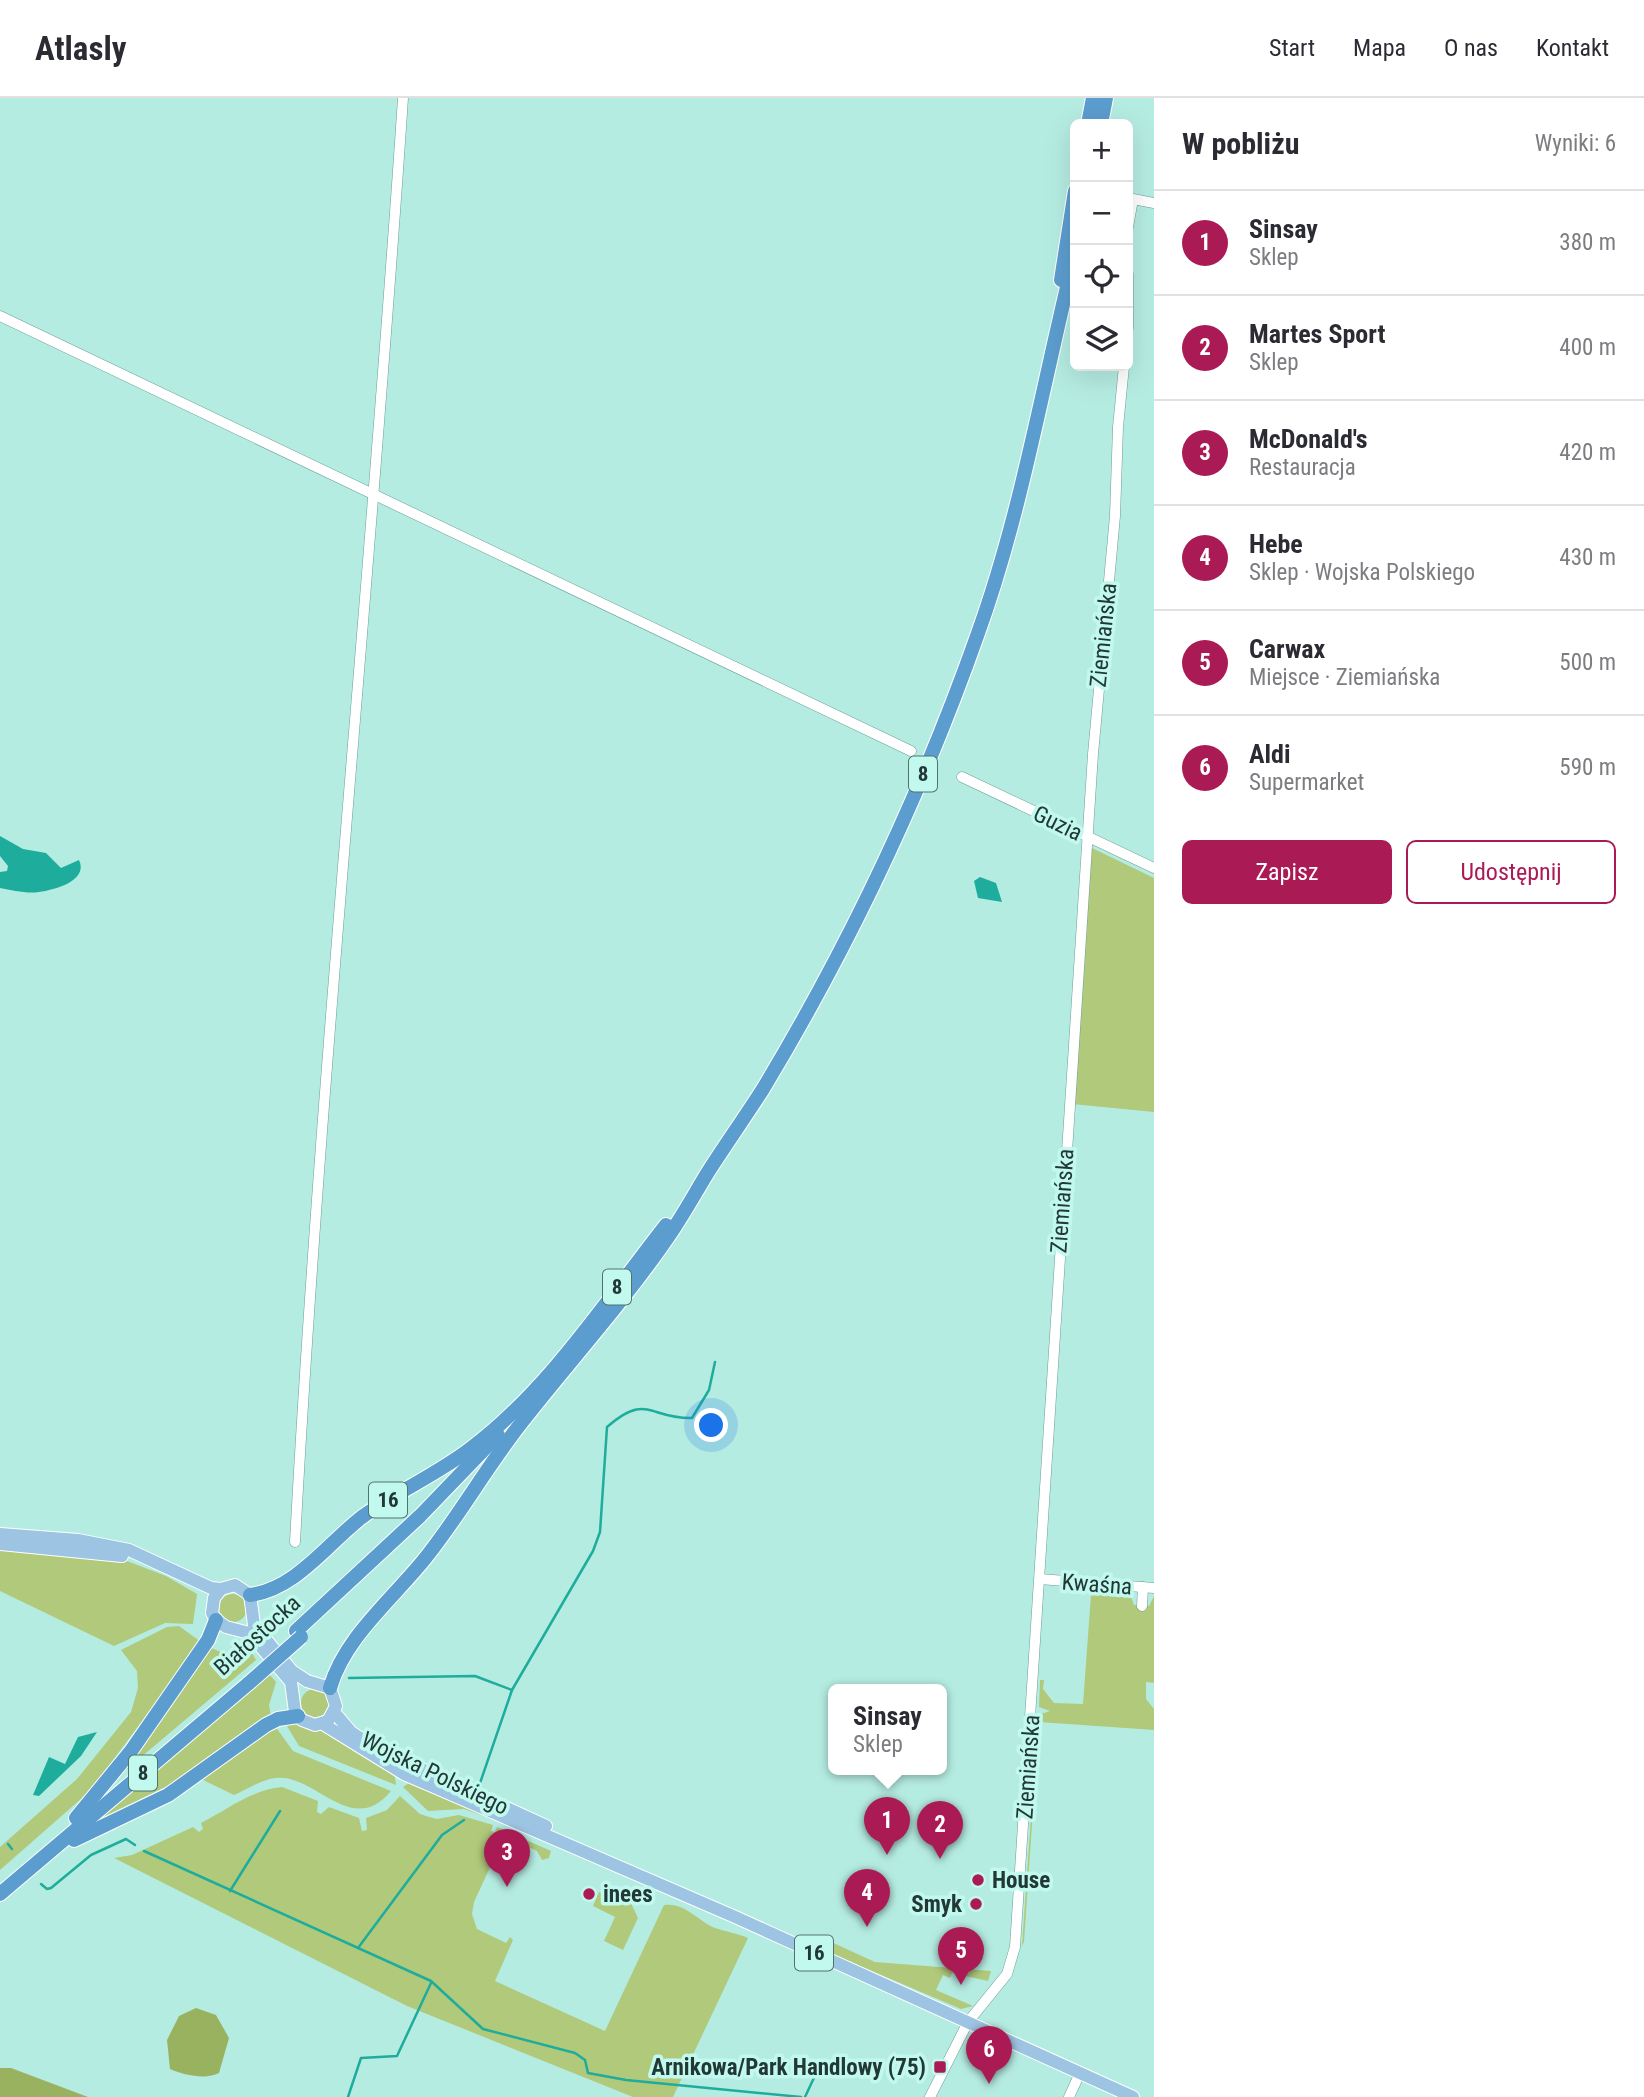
<!DOCTYPE html>
<html lang="pl">
<meta charset="utf-8">
<style>
:root{--surface:#fff;--page:#f7f7f7;--text:#2b2b33;--muted:#7c7c81;--line:#e1e1e2;--accent:#aa1a55}
body{margin:0;font-family:"Roboto Condensed",sans-serif;background:var(--page);color:var(--text)}
.controls{position:absolute;right:21px;top:21px;display:grid;overflow:hidden;border-radius:10px;box-shadow:0 7px 28px #0002}
.controls button{width:63px;height:63px;display:grid;place-items:center;padding:0;border:0;border-bottom:2px solid var(--line);background:var(--surface);color:var(--text);font:35px sans-serif}
.you{position:absolute;left:712px;top:1328px;width:24px;height:24px;margin:-18px;border:5px solid #fff;border-radius:50%;background:#1a73e8;box-shadow:0 0 0 10px #1a73e833}
.badge{display:grid;place-items:center;width:46px;height:46px;border-radius:50%;background:var(--accent);color:#fff;font-size:23px;font-weight:700}
.pin{position:absolute;translate:-50% -58px;filter:drop-shadow(0 2px 4px #0008)}
.pin::after{content:'';position:absolute;top:37px;width:24px;height:21px;background:inherit;clip-path:polygon(0 0,100% 0,50% 100%)}
.popup{position:absolute;left:828px;top:1586px;width:119px;height:91px;box-sizing:border-box;display:grid;place-content:center;border-radius:10px;background:var(--surface);filter:drop-shadow(0 2px 5px #0005);font-size:23px;white-space:nowrap;color:var(--muted)}
.popup b{font-size:26px;color:var(--text)}
.popup::after{content:'';position:absolute;left:50%;top:100%;margin-left:-14px;border:14px solid transparent;border-top-color:var(--surface)}
.list{margin:0;padding:0;list-style:none}
h2{display:flex;justify-content:space-between;align-items:center;height:91px;margin:0;padding:0 28px;font-size:30px}
h2 small{font-size:23px;font-weight:400;color:var(--muted)}
.list li{display:grid;grid-template-columns:46px 1fr auto;gap:21px;align-items:center;box-sizing:border-box;height:105px;padding:0 28px;border-top:2px solid var(--line)}
.list b{display:block;font-size:26px;white-space:nowrap}
.list p{margin:0;font-size:23px;white-space:nowrap;color:var(--muted)}
.list em{font-size:23px;font-style:normal;color:var(--muted)}
.actions{display:flex;gap:14px;padding:21px 28px}
.actions a{flex:1;padding:16px 0;border:2px solid var(--accent);border-radius:10px;text-align:center;font-size:24px;color:var(--accent)}
.actions .main{background:var(--accent);color:#fff}
.icon{flex:none;width:38px;height:38px;fill:none;stroke:currentColor;stroke-width:2;stroke-linecap:round;stroke-linejoin:round}
.map{position:relative;flex:none;width:1154px;height:1999px;overflow:hidden}
header{display:flex;align-items:center;gap:42px;box-sizing:border-box;height:98px;padding:0 35px;background:var(--surface);border-bottom:2px solid var(--line)}
header strong{font-size:33px}
nav{display:flex;gap:38px;margin-inline-start:auto;font-size:24px}
main{display:flex}
aside{flex:1;background:var(--surface)}
.map>svg:first-child{display:block}
</style>
<header>
<strong>Atlasly</strong>
<nav><a>Start</a><a>Mapa</a><a>O nas</a><a>Kontakt</a></nav>
</header>
<main>
<div class="map">
<svg width="1154" height="1999" viewBox="0 0 1154 1999">
<rect width="100%" height="100%" fill="#b5ece2"/>
<g fill="#b0c97b">
<path d="M1092,750L1154,780V1014L1072,1006Z"/>
<path d="M0,1452L119,1460L166,1478L197,1496L193,1526L165,1525L114,1548L0,1493Z"/>
<path d="M1098,1493L1130,1496L1134,1507L1149,1508L1154,1498V1585L1146,1584V1601L1154,1611V1632L1039,1624L1024,1844L1022,1848L1038,1617L1050,1613L1039,1609L1040,1582H1044L1043,1591L1054,1605L1083,1606L1091,1497H1098Z"/>
<circle cx="233" cy="1510" r="14"/>
<path d="M179,1528L201,1544L90,1693L0,1772V1749L77,1681L131,1614L138,1590L137,1573L121,1552L167,1529Z"/>
<path d="M243,1548L251,1553L256,1562L114,1682L209,1549L223,1555Z"/>
<path d="M269,1576L276,1584L269,1607L271,1618L190,1677L83,1729Z"/>
<circle cx="315" cy="1605" r="14"/>
<path d="M284,1623L297,1625L308,1632H328L394,1674L396,1687L299,1648Z"/>
<path d="M275,1628L293,1653L391,1693C351,1741 316,1675 275,1680C261,1682 247,1691 234,1697L201,1681Z"/>
<path d="M412,1683L495,1719V1722L464,1711L428,1713L403,1689Z"/>
<path d="M282,1689L318,1703L317,1714L321,1716L329,1709L359,1720L362,1733L367,1732L366,1720L387,1712L400,1698L420,1716L429,1719L437,1721L459,1717L493,1727L491,1733L495,1734L497,1729L551,1753L549,1760L542,1762L537,1753L516,1743H512V1749L498,1752L474,1804L472,1816L477,1831L506,1845L510,1839L513,1842L495,1883L605,1933L664,1807C685,1804 698,1823 715,1830C726,1834 737,1835 748,1840L673,1999H633L407,1908L114,1760L132,1757L193,1729L199,1734L203,1731L201,1725C228,1711 251,1692 282,1689Z"/>
<path d="M599,1794L627,1807V1797L638,1820L623,1852L604,1843L615,1819L593,1808Z"/>
<path d="M829,1843L875,1864L991,1873L988,1883L952,1875L950,1880L943,1877L936,1892L973,1908L961,1911L825,1853Z"/>
</g>
<g fill="#99b25f">
<path d="M196,1910L216,1917L229,1940L219,1975C206,1982 183,1977 170,1971L167,1942L179,1918Z"/>
<path d="M0,1970H11L88,1999H0Z"/>
</g>
<g fill="#1eac9c">
<path d="M0,738L23,751L46,755L61,770L79,762C89,783 54,792 39,794C27,796 12,792 0,790V774L7,773L8,768L0,758Z"/>
<path d="M980,779L996,785L1002,804L978,800L974,783Z"/>
<path d="M97,1634L81,1658L39,1698L33,1697L49,1659L65,1666L78,1639Z"/>
</g>
<g fill="none" stroke-linecap="round" stroke-linejoin="round">
<g stroke="#1eac9c" stroke-width="2.5">
<path d="M349,1580L475,1578L512,1592"/>
<path d="M479,1688L512,1592L593,1453L600,1434L607,1329C647,1294 649,1321 692,1320L709,1292L715,1264"/>
<path d="M8,1746L12,1751"/>
<path d="M144,1753L431,1883L483,1931L575,1955L585,1962L588,1975L626,1982L801,1999"/>
<path d="M41,1786L47,1791L51,1790L91,1757L126,1741L135,1747"/>
<path d="M230,1793L280,1713"/>
<path d="M358,1850L442,1737L464,1722"/>
<path d="M348,1999L361,1960L397,1958L431,1885"/>
<path d="M805,1999L819,1969"/>
</g>
<g stroke="#6a9f96" stroke-width="11">
<g id="minor">
<path d="M1128,129L1133,101L1154,105"/>
<path d="M1128,176V230"/>
<path d="M0,218L911,653"/>
<path d="M962,679L1154,770"/>
<path d="M295,1444C321,962 371,482 403,0"/>
<path d="M1040,1481L1154,1490"/>
<path d="M1142,1508L1143,1489"/>
<path d="M930,1999L968,1924L1007,1876L1015,1849L1093,656L1115,418L1118,329L1124,268"/>
<path d="M1069,1999L1080,1975"/>
</g>
</g>
<g stroke="#fff" stroke-width="14">
<g id="major">
<path d="M0,1436L78,1442L129,1452L211,1490L221,1491"/>
<path d="M0,1446L122,1458"/>
<path d="M235,1487L250,1497L254,1527L292,1573L307,1583L330,1590L336,1608L328,1623L315,1627L302,1622L295,1614L291,1584L249,1535L226,1529L216,1522L212,1515L214,1500L221,1491Z"/>
<path d="M334,1614L351,1634L374,1649L546,1728"/>
<path d="M323,1626L404,1676L733,1818L1133,1999"/>
</g>
</g>
<g stroke="#fff" stroke-width="16">
<g id="highway">
<path d="M1088,26L1093,0"/>
<path d="M1101,26L1106,0"/>
<path d="M1061,182L1075,93"/>
<path d="M250,1497C296,1491 327,1446 362,1419C396,1394 436,1377 470,1351C547,1294 607,1202 666,1127"/>
<path d="M296,1533L420,1418L498,1337"/>
<path d="M330,1590C345,1538 395,1499 427,1458C461,1415 488,1367 522,1324C573,1259 628,1199 674,1130C686,1112 697,1092 708,1074C726,1046 745,1019 763,991C849,848 921,696 977,538C1022,414 1043,284 1075,156"/>
<path d="M76,1720L131,1653L208,1542L216,1522"/>
<path d="M74,1742L168,1697L266,1627L278,1621L298,1618"/>
<path d="M0,1796L249,1585"/>
</g>
</g>
<use href="#minor" stroke="#fff" stroke-width="10"/>
<use href="#major" stroke="#9dc4e2" stroke-width="12"/>
<use href="#highway" stroke="#5c9dcf" stroke-width="14"/>
<g stroke="#fff" stroke-width="16" stroke-linecap="butt">
<path id="highway-bridge" d="M249,1585L301,1539"/>
</g>
<use href="#highway-bridge" stroke="#5c9dcf" stroke-width="14"/>
</g>
<g fill="#aa1a55" stroke="#c2f9ef" stroke-width="2.5">
<circle cx="978" cy="1782" r="7"/>
<circle cx="589" cy="1796" r="7"/>
<circle cx="976" cy="1806" r="7"/>
<rect x="933" y="1962" width="14" height="14" rx="3.5"/>
</g>
<g text-anchor="middle" stroke-width="7" stroke-linejoin="round" paint-order="stroke">
<g fill="#c2f9ef" stroke="#52726c" stroke-width="2">
<rect x="909" y="658.5" width="28" height="35" rx="5"/>
<rect x="603" y="1171.5" width="28" height="35" rx="5"/>
<rect x="369" y="1384.5" width="38" height="35" rx="5"/>
<rect x="129" y="1657.5" width="28" height="35" rx="5"/>
<rect x="795" y="1837.5" width="38" height="35" rx="5"/>
</g>
<g font-size="21" font-weight="bold" fill="#223834">
<text x="923" y="683">8</text>
<text x="617" y="1196">8</text>
<text x="388" y="1409">16</text>
<text x="143" y="1682">8</text>
<text x="814" y="1862">16</text>
</g>
<g font-size="23" fill="#223834" stroke="#c2f9ef">
<text transform="translate(1103 537) rotate(-84)" y="8">Ziemiańska</text>
<text transform="translate(1058 725) rotate(26)" y="8">Guzia</text>
<text transform="translate(1062 1103) rotate(-86)" y="8">Ziemiańska</text>
<text transform="translate(1097 1486) rotate(4)" y="8">Kwaśna</text>
<text transform="translate(257 1537) rotate(-42)" y="8">Białostocka</text>
<text transform="translate(1028 1669) rotate(-86)" y="8">Ziemiańska</text>
<text transform="translate(435 1675) rotate(26)" y="8">Wojska Polskiego</text>
</g>
<g font-size="23" font-weight="bold" fill="#223834" stroke="#c2f9ef" text-anchor="start">
<text x="992" y="1790">House</text>
<text x="603" y="1804">inees</text>
<text x="962" y="1814" text-anchor="end">Smyk</text>
<text x="926" y="1977" text-anchor="end">Arnikowa/Park Handlowy (75)</text>
</g>
</g>
</svg>
<div class="controls">
<button>+</button>
<button>−</button>
<button><svg class="icon" aria-label="locate" viewBox="0 0 24 24"><circle cx="12" cy="12" r="6"/><path d="M12 2v4M12 18v4M2 12h4M18 12h4"/></svg></button>
<button><svg class="icon" aria-label="layers" viewBox="0 0 24 24"><path d="M12 4l9 5-9 5-9-5zM3 14l9 5 9-5"/></svg></button>
</div>
<div class="you"></div>
<div class="pin badge" style="left:887px;top:1757px">1</div>
<div class="popup"><b>Sinsay</b>Sklep</div>
<div class="pin badge" style="left:940px;top:1761px">2</div>
<div class="pin badge" style="left:507px;top:1789px">3</div>
<div class="pin badge" style="left:867px;top:1829px">4</div>
<div class="pin badge" style="left:961px;top:1887px">5</div>
<div class="pin badge" style="left:989px;top:1986px">6</div>
</div>
<aside>
<h2>W pobliżu<small>Wyniki: 6</small></h2>
<ul class="list">
<li><span class="badge">1</span><div><b>Sinsay</b><p>Sklep</p></div><em>380 m</em></li>
<li><span class="badge">2</span><div><b>Martes Sport</b><p>Sklep</p></div><em>400 m</em></li>
<li><span class="badge">3</span><div><b>McDonald's</b><p>Restauracja</p></div><em>420 m</em></li>
<li><span class="badge">4</span><div><b>Hebe</b><p>Sklep · Wojska Polskiego</p></div><em>430 m</em></li>
<li><span class="badge">5</span><div><b>Carwax</b><p>Miejsce · Ziemiańska</p></div><em>500 m</em></li>
<li><span class="badge">6</span><div><b>Aldi</b><p>Supermarket</p></div><em>590 m</em></li>
</ul>
<div class="actions"><a class="main">Zapisz</a><a>Udostępnij</a></div>
</aside>
</main>
